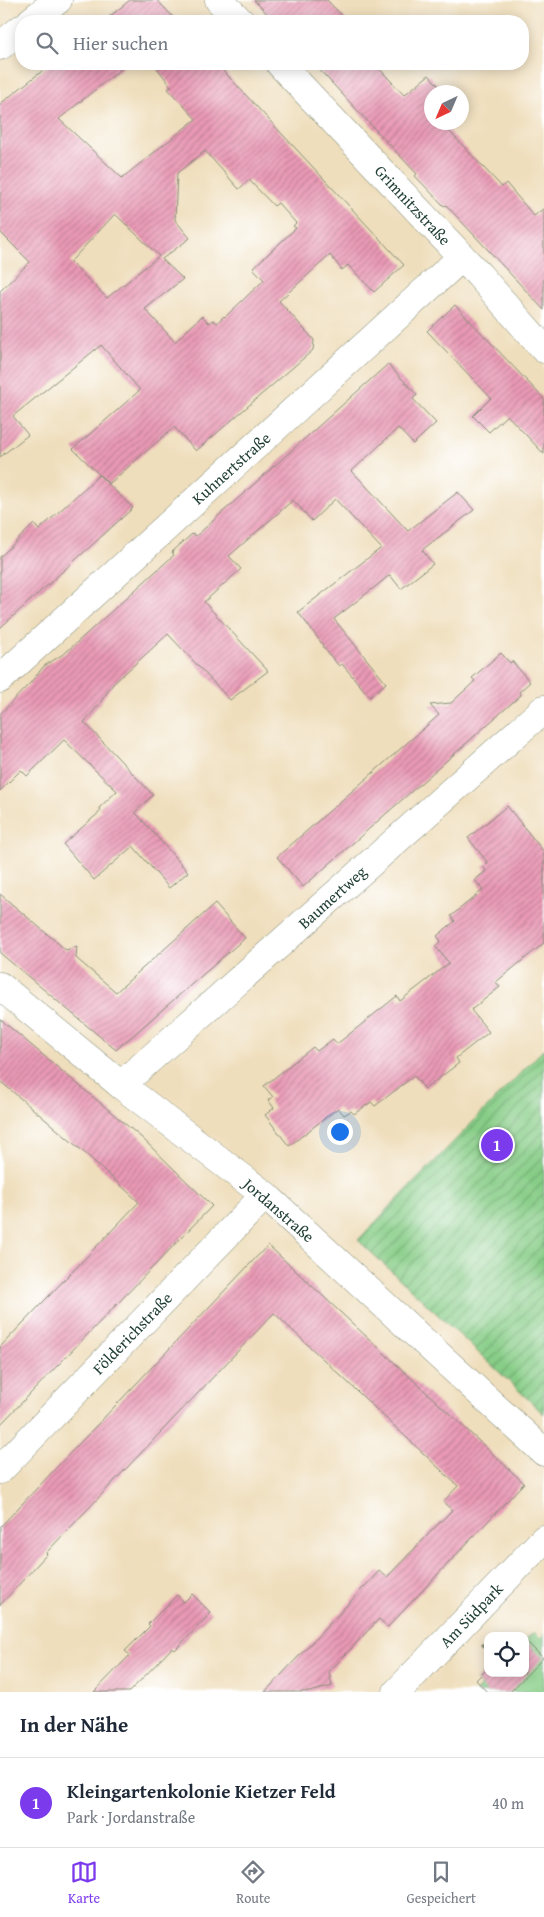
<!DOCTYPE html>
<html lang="de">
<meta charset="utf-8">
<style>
:root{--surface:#fff;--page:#f2f2f3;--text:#1f2937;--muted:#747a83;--line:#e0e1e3;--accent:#7c3aed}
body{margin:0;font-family:"Gentium Book Plus",serif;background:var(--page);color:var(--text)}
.controls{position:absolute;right:15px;bottom:15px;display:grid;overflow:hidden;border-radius:10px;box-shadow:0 2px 12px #0003}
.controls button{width:45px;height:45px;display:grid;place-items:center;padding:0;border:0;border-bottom:1px solid var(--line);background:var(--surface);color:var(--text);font:25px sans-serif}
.compass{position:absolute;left:424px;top:85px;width:45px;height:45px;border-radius:50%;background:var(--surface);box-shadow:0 2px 12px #0003;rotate:224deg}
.you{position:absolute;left:339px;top:1131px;width:18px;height:18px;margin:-12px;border:4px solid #fff;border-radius:50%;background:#1a73e8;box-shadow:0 0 0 8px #1a73e833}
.badge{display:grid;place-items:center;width:32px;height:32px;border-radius:50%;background:var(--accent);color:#fff;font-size:16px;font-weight:700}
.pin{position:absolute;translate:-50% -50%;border:2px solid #fff;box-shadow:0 1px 5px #0006}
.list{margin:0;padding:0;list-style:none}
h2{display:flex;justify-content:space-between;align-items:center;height:65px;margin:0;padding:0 20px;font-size:21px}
h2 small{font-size:16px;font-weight:400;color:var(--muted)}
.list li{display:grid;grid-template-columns:32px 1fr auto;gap:15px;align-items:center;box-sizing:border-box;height:90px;padding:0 20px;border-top:1px solid var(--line)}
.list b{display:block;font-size:19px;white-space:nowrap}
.list p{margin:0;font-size:16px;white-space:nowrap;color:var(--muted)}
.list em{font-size:16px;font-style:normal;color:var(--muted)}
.icon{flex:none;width:28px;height:28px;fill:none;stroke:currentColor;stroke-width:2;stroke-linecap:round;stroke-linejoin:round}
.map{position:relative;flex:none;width:544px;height:1692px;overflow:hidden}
.search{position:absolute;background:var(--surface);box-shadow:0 2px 12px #0003;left:15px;right:15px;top:15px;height:55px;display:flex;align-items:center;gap:12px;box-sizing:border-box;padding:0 18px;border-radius:20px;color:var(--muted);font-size:19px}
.sheet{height:155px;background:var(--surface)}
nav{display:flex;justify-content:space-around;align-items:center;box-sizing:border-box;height:70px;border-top:1px solid var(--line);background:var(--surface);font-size:14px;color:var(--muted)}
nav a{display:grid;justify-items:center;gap:2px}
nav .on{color:var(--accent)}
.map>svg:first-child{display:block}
</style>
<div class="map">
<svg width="544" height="1692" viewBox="0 0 544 1692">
<defs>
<pattern id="garden-furrows" width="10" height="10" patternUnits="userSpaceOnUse" patternTransform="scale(1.25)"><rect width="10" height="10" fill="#87cd87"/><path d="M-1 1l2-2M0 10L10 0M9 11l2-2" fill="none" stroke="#6ea86f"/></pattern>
<pattern id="building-hatch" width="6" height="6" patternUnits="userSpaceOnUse" patternTransform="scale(1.25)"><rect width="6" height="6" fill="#ea99b5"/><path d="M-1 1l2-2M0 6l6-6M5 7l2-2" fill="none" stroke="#bd7e94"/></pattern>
</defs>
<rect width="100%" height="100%" fill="#fff"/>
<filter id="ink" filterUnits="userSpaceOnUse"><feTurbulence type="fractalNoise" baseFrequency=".02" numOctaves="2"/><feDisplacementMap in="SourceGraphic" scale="10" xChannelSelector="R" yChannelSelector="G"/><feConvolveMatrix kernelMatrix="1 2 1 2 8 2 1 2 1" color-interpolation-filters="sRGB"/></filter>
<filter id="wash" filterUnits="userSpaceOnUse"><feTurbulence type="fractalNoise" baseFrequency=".0096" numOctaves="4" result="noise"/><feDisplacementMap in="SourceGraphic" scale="20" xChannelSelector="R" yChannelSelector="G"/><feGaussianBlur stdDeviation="1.12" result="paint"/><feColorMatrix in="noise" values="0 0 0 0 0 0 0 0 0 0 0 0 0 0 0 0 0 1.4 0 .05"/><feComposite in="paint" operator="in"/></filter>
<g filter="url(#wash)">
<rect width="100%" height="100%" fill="#efdebc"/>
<path fill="#87cd87" stroke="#53855e" d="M534,1632L540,1638L544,1634V1692H476L481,1686L476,1680L488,1668V1673H525V1640Z"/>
<path fill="url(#garden-furrows)" stroke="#53855e" d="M544,1049V1414L358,1240Z"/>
<g id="blocks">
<g fill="url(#building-hatch)" fill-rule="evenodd">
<path d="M130,0H157L177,21H104Z"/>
<path d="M254,0H327L347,21H274Z"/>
<path d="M51,64H127L59,119L122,178L196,119L168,89L171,86L154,64H217L404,265L374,292L348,265L342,270L330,255L279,301L314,340L313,350L196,451L174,427L109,484L73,449L140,390L101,345L13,416L28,435L0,457V291L30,262L0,232V104ZM205,151L239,189L249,180L274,206L278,203L296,223L293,226L296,228L253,268L264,280L225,317L224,316L217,323L213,320L209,323L202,316L175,342L145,309L183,279L162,259L190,238L175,220L177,173ZM115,214L159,256L107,298L70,262Z"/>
<path d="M314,64H375L404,95L429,75L444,92H432V122H459L449,131L502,187L506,183L534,216L544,208V310L446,205L444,206L415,176L417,174Z"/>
<path d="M455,305L544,399V454L507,415L489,432L473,416L491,398L427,331Z"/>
<path d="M388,364L417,395L413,399L436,423L413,444L398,428L352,471L408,531L458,492L474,510L422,550L433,564L401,589L390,575L334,619L386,683L370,697L342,664L339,666L322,646L323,645L298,612L381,548L335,499L312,521L293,500L229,556L241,569L204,602L268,671L230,700L168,634L113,684L98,706L84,722L153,795L135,812L188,872L169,888L133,846L94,880L63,844L101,811L99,808L117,791L64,740L27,776L21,770L0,791V714L31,682L44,666L65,653L174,555L172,552L192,534L196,536Z"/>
<path d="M99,475L133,508L0,628V557L34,524L39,530Z"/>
<path d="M501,653L510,663L512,661L530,682L519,692L521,695L303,887L277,857L439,715L430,705L451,703L475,681L472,678Z"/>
<path d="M507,806L544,852V943L496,982L500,987L471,1010L489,1032L456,1058L459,1063L425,1089L414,1076L375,1106L371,1102L354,1114L351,1111L344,1115L338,1108L289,1146L265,1115L274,1108L268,1100L273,1097L264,1086L313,1047L317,1051L333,1039L337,1044L397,996L400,1001L449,963L435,946L441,941L437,936L455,921L451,916L483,890L475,880L486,871L483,866L488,863L468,838Z"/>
<path d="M0,894L66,950L77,946L76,958L116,992L215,904L245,938L116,1050L0,953Z"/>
<path d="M0,1019L142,1138L212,1206L0,1425V1347L139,1202L86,1154L0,1081Z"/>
<path d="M268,1245L524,1483L388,1627L379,1619L329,1672L332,1686L310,1692H265L379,1571L387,1577L452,1510L443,1502L458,1486L274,1313L46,1553L47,1554L0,1605V1527Z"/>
<path d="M192,1594L211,1613L175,1650L172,1648L129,1692H94L130,1655L125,1651L150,1626L148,1624L177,1595L184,1602Z"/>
<path d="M525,1640L543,1658L510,1692H487L476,1680L488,1668V1673H525Z"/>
</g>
</g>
</g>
<g filter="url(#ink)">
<use href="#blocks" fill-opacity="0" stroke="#878e78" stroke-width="1"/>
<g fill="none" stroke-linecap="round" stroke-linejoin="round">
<g stroke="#878e78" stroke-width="29">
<g id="minor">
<path d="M219,0L240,21"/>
<path d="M280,64L479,275L544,349"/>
<path d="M0,679L462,257"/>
<path d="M0,986L121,1085L265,1195L544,1452"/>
<path d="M121,1085L544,709"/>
<path d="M0,1470L265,1195"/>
<path d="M397,1692L544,1539"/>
</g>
</g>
<g stroke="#878e78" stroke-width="29">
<g id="tertiary">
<path d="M31,21L58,0"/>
<path d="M0,46L21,29"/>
</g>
</g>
<path stroke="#878e78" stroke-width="3" stroke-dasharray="4 4" stroke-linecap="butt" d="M482,1644L488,1649"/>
<use href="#minor" stroke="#fff" stroke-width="28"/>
<use href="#tertiary" stroke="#fff" stroke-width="28"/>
</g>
</g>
<g text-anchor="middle" stroke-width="4.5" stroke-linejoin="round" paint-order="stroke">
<g font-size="16" fill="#1f3d34" stroke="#fff">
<text transform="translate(413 205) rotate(47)" y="6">Grimnitzstraße</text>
<text transform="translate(231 468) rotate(-42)" y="6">Kuhnertstraße</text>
<text transform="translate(332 897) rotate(-42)" y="6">Baumertweg</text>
<text transform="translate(279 1210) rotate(41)" y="6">Jordanstraße</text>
<text transform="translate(132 1333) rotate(-46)" y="6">Földerichstraße</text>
<text transform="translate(471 1615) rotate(-46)" y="6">Am Südpark</text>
</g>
</g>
</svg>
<div class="controls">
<button><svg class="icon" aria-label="locate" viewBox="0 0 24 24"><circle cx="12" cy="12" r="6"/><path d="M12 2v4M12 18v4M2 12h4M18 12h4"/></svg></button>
</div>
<svg class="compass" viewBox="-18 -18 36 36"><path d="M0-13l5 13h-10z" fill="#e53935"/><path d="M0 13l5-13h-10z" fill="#747a83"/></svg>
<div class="you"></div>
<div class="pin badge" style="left:497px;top:1145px">1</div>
<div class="search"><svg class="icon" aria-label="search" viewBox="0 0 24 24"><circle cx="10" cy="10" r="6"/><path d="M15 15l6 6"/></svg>Hier suchen</div>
</div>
<section class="sheet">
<h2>In der Nähe<small></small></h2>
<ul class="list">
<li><span class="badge">1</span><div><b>Kleingartenkolonie Kietzer Feld</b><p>Park · Jordanstraße</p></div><em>40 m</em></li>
</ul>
</section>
<nav>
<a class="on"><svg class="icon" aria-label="map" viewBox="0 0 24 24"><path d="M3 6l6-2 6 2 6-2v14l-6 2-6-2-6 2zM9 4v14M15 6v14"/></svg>Karte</a>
<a><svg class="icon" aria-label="directions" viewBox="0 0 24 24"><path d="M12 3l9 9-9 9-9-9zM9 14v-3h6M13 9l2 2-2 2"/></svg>Route</a>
<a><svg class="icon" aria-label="saved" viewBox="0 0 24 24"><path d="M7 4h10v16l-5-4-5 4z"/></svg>Gespeichert</a>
</nav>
